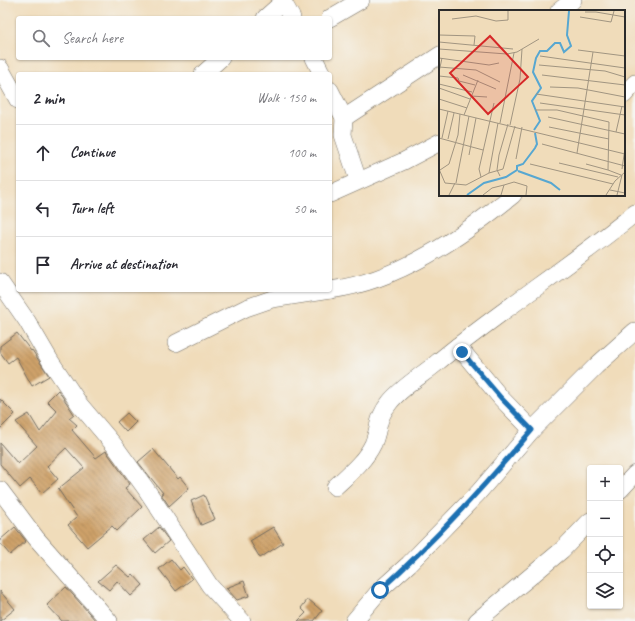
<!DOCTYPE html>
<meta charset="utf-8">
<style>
:root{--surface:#fff;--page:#f7f7f7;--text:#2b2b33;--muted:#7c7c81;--line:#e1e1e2}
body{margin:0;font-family:Caveat,sans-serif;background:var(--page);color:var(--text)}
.controls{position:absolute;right:12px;bottom:12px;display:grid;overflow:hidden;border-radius:4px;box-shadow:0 1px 3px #0004}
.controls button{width:36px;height:36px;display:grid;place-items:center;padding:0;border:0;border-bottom:1px solid var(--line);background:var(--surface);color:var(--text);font:20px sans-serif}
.stop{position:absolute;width:12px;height:12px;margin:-9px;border:3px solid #1f6fb2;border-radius:50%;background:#fff}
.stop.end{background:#1f6fb2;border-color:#fff;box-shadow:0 1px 4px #0008}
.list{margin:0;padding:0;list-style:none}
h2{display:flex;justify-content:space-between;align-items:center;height:52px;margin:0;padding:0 16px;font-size:17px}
h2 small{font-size:13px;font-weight:400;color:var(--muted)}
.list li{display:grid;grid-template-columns:26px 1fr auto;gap:12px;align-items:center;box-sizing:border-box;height:56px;padding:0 16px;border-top:1px solid var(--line)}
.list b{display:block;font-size:15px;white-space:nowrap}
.list em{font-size:13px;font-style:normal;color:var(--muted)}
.icon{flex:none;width:22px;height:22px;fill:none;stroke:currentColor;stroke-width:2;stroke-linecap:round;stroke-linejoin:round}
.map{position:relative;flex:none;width:635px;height:621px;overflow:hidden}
.search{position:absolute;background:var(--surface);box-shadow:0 1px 3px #0004;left:16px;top:16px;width:316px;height:44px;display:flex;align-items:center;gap:10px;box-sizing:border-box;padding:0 14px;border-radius:4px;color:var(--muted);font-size:15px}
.panel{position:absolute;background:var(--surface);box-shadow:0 1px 3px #0004;left:16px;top:72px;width:316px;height:220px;border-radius:4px}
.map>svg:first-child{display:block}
</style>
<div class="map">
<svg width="635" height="621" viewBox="0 0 635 621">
<defs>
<pattern id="building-back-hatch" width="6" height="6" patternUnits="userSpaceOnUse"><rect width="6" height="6" fill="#cea169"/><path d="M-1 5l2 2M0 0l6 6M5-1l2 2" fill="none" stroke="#a78357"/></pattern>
</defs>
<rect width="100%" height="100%" fill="#f6f6f2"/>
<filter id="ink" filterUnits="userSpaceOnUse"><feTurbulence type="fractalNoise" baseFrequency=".025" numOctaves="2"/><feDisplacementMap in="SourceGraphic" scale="8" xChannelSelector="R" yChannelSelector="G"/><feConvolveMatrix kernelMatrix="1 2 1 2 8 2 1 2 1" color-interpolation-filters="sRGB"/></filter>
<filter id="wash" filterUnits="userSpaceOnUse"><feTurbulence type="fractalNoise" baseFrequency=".012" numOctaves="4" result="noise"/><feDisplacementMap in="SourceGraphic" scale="16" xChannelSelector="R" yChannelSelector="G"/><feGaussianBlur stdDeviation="0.9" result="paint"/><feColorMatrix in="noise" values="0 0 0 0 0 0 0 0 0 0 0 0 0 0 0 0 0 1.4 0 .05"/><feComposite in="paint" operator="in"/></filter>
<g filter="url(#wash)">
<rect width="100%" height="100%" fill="#f0dcba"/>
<g id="blocks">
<g fill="url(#building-back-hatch)">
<path d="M17,333L31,351L32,350L49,376L32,386L16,357L8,363L0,352V346Z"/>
<path d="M58,390L74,414L69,418L77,425L72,430L96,458L106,451L130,484L125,488L142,507L117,531L112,526L87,547L68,525L77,517L58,489L84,468L66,448L47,466L58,479L42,493L30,479L20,488L0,464V443L18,464L37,446L16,422L29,414L40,432L57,411L47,401Z"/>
<path d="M0,399L15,414L0,429Z"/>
<path d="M127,413L136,422L126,432L117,422Z"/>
<path d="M153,449L178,479L180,477L189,488L169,506L161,494L163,493L138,462Z"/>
<path d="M204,495L215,519L201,525L191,501Z"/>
<path d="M15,527L26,541L10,555L0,543V540Z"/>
<path d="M159,527L169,541L155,553L144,540Z"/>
<path d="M273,527L283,543L260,558L250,541Z"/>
<path d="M171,559L180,570L183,567L192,579L176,591L159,569Z"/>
<path d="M116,565L130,577L133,574L143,585L131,596L117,581L109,590L98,581Z"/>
<path d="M244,581L249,596L237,600L226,588Z"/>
<path d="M66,587L96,621H62L47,605Z"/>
<path d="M0,591L15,609L0,621Z"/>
<path d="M308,599L322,611L314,621H298L306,613L301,608Z"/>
</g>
</g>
</g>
<g filter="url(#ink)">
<use href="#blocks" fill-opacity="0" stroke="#70695d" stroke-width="1"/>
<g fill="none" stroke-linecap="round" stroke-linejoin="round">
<g stroke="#70695d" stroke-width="18">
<g id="minor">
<path d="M282,0L292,18"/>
<path d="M559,11L573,0"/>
<path d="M265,18L283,2"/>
<path d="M330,18L361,0"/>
<path d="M314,58L322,74"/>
<path d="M0,68L18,100"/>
<path d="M203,74L221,58"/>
<path d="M330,90L344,118L343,135L358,180"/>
<path d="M624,95L635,83"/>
<path d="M344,118L440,55"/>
<path d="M330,194L404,161L440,142"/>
<path d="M0,282L27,321L51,362L80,405L114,445L146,489L210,586L242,621"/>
<path d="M330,290C399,281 461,237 513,195"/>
<path d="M176,343L246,308L272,299L330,290"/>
<path d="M458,346L501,398L532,430"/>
<path d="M335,487C349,474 365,461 373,444C380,428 376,419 390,402C403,386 423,375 439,361C502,309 572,265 635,213"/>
<path d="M0,490L36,538L109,621"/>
<path d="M620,490L635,474"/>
<path d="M354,621L380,590L409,564L478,493L532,430L596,366L635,331"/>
<path d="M477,621L562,550L590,521"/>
</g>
</g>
<use href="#minor" stroke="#fff" stroke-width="17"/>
</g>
</g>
<g fill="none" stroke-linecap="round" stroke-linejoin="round" filter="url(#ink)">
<path stroke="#1f6fb2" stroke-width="5" d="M380,590C435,541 484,486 532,430L501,398L462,352"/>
</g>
<g transform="translate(439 10)">
<rect width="186" height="186" fill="#f0dcba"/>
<path fill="none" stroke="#57a7d1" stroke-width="2" d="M95,120L101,111L93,91L102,78L94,62L97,48L101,41H108L116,33H121L125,42L132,36L128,25L130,1M79,161L112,173L121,180M28,185L45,173L67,167L78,160V156L84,154L96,138L98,134L96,123"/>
<path fill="none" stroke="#a19581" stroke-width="1" d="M146,2H157L186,7M141,7L172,12L175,1M13,9L37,6L57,11L69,10V1M0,25L36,26L35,35M0,32L74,39M0,39L68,44L78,42L100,29M139,40L186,46M101,46L186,58M0,48L50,55L60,53M100,55L166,61L186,67M0,57L37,60L61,72M0,62L3,48M24,65L57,79M103,65L186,75M0,66L19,68L20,71L36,75M0,74L33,82M111,77L139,78L186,87M0,78L31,89M97,84L186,97M32,86L48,87M0,89L28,98M101,93L186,105M0,99L186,144M96,100H118L170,112L169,160L182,165M25,105L39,70M109,107L186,124M61,113L75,43M71,115L81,69L83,39M110,117L170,129M177,122L183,96M0,128L44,140M3,128L9,101M9,129L15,103M103,134L186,156M138,143L154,42M30,145L37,108M77,149L83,117M120,153L179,167M91,154L174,174M147,154L169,160M0,159L6,173L27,175L50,163L64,159L76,116M183,159L186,138M1,160L10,154L19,125L21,104M50,163L59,113M61,166L58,160L60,145L69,114M42,167L40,159L55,93M17,173L30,106M171,180L186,183M10,185L16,173M44,185L53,178L65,175M62,185L65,175L75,172L88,176L87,185M167,185L176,171L186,162M178,185L183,165"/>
<path fill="#d62828" fill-opacity="0.15" stroke="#d62828" stroke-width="2" d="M51,26L89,67L49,104L11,63Z"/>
<rect width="186" height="186" fill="none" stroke="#2b2b2b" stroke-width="2"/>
</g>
</svg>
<div class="controls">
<button>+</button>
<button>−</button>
<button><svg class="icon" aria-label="locate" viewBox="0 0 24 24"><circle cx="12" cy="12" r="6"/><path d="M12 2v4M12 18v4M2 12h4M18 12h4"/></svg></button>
<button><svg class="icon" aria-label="layers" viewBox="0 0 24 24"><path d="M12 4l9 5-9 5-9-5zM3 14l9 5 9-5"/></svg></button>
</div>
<div class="stop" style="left:380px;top:590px"></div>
<div class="stop end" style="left:462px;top:352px"></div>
<div class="search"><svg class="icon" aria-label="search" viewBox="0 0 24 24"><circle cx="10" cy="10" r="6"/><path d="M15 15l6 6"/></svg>Search here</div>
<section class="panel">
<h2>2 min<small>Walk · 150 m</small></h2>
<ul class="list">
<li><svg class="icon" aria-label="ahead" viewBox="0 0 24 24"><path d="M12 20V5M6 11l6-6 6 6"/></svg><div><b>Continue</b></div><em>100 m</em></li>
<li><svg class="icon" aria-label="left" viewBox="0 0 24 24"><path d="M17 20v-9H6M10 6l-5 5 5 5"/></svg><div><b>Turn left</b></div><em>50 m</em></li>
<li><svg class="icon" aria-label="arrive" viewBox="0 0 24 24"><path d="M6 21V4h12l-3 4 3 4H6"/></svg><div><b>Arrive at destination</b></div></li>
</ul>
</section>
</div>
